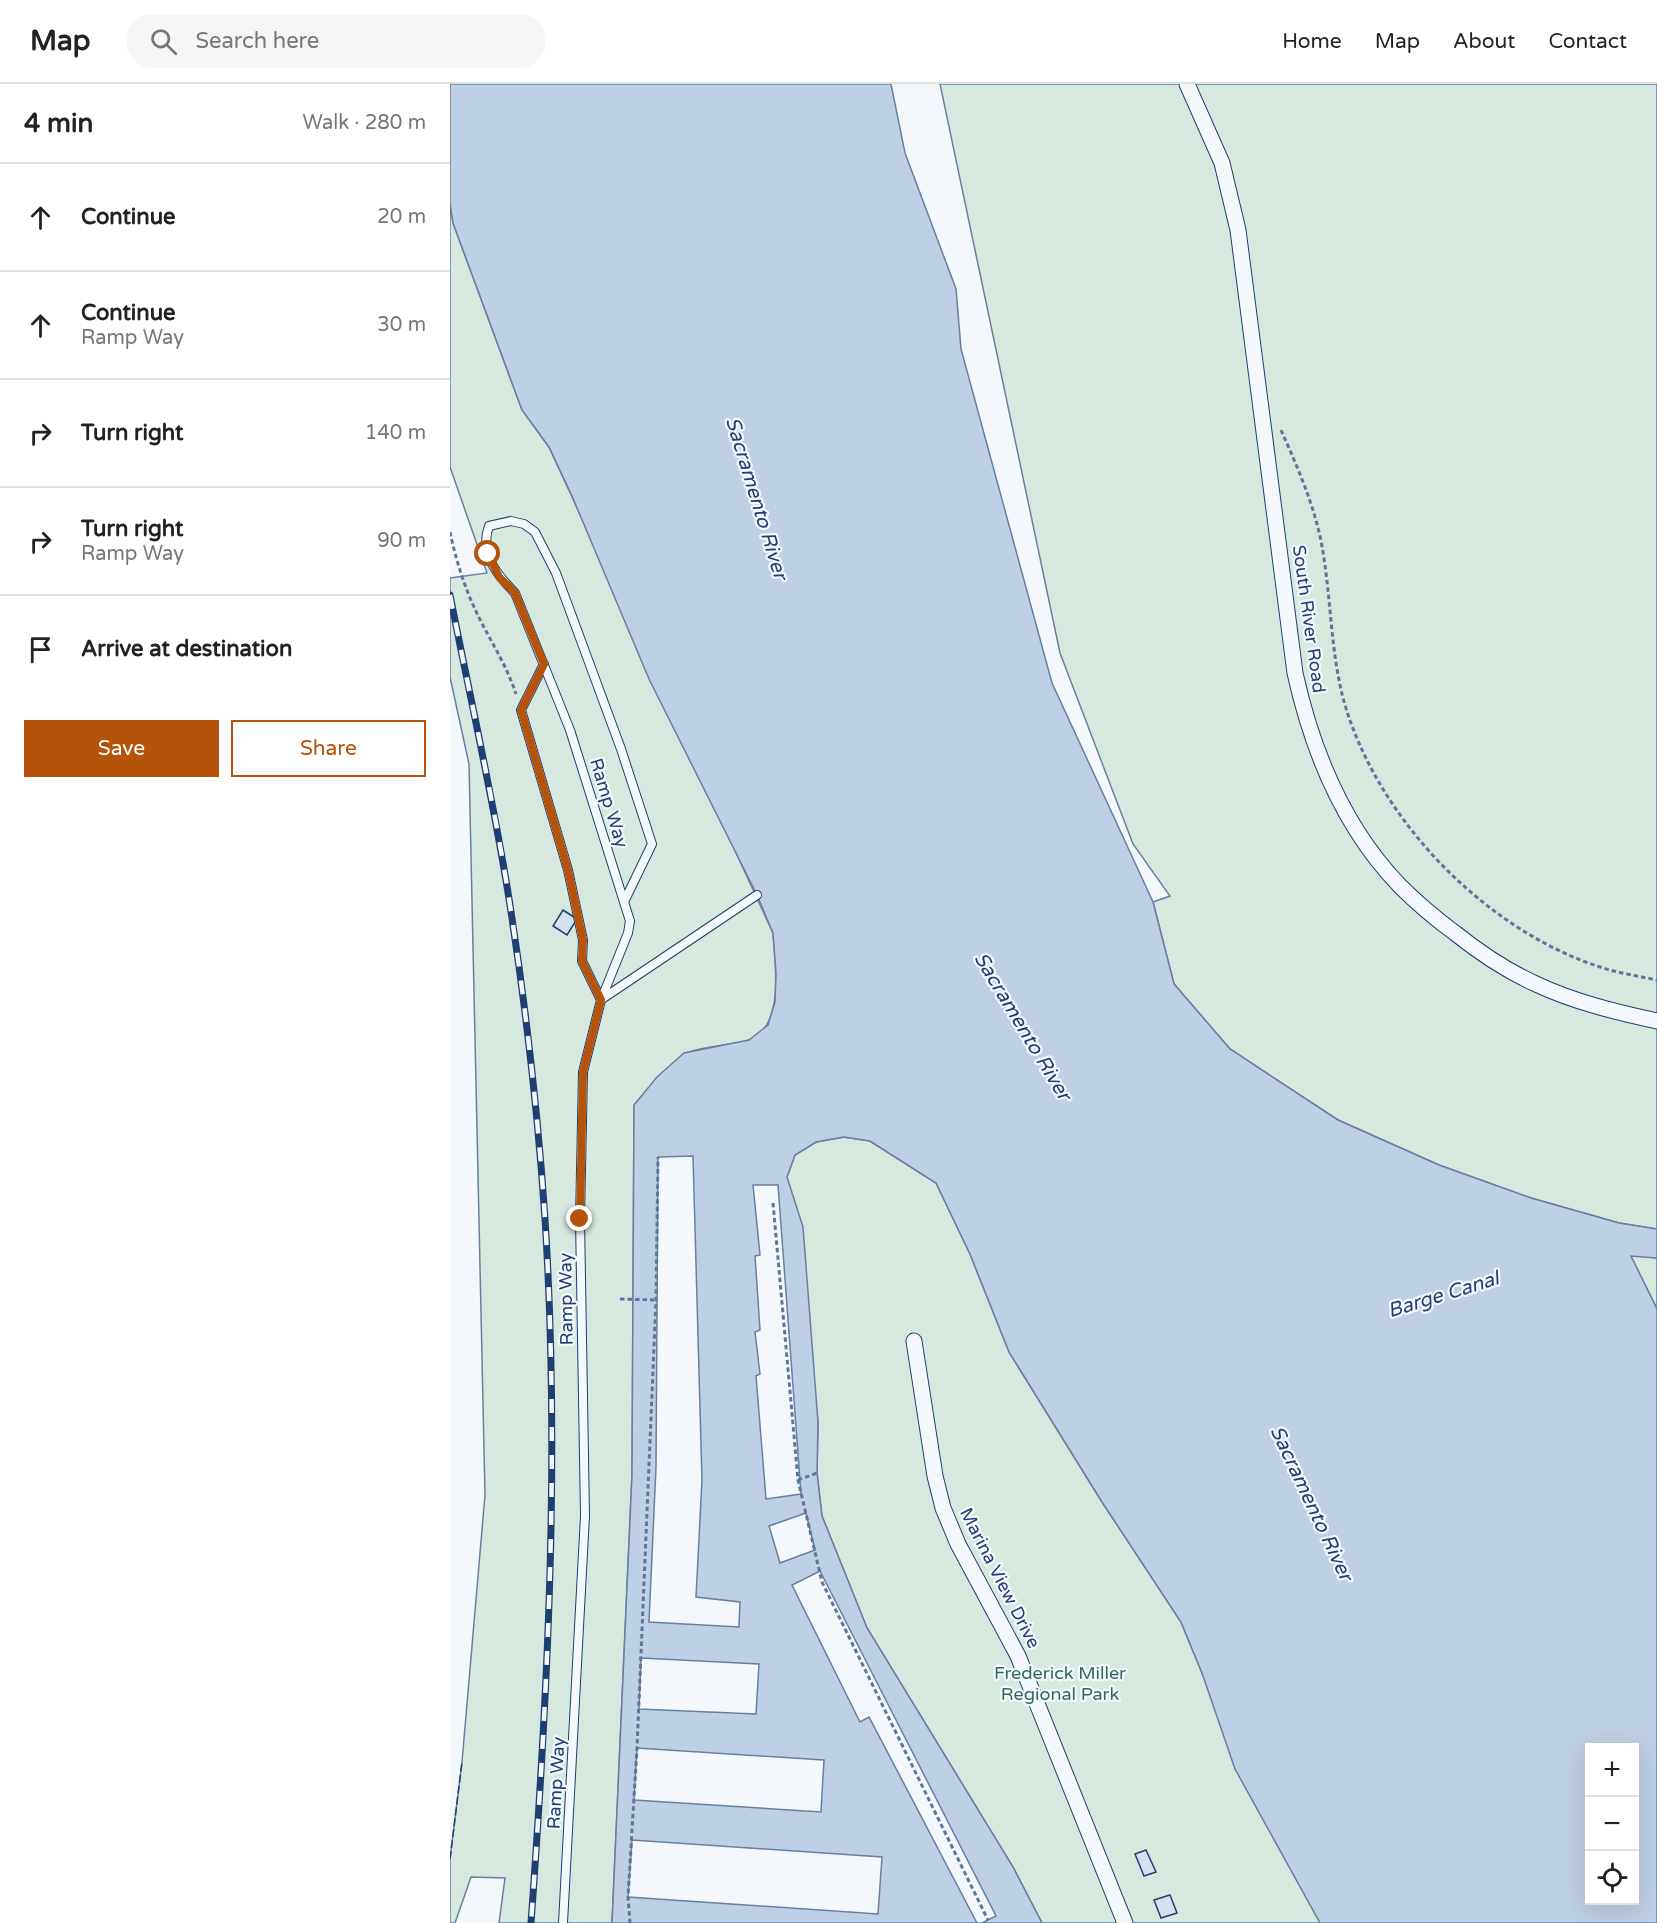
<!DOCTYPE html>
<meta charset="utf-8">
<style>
:root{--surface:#fff;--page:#f6f6f6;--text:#222;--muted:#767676;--line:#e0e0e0;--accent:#b45309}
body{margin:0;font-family:"Varela Round",sans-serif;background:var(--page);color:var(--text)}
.controls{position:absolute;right:18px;bottom:18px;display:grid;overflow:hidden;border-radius:0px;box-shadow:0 6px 24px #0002}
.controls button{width:54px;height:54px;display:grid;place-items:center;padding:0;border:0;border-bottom:2px solid var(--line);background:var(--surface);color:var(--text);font:30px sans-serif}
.stop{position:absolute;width:18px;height:18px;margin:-14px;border:4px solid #b45309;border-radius:50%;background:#fff}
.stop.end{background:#b45309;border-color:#fff;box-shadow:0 2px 6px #0008}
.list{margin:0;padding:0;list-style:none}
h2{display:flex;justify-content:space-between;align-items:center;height:78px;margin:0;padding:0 24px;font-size:26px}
h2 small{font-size:20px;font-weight:400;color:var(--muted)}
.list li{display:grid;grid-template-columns:39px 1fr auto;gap:18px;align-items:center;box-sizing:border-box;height:108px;padding:0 24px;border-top:2px solid var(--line)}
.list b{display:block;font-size:22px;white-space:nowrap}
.list p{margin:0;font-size:20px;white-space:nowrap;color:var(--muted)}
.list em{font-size:20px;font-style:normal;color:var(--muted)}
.actions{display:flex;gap:12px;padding:18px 24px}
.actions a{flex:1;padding:14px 0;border:2px solid var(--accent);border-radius:0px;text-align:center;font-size:21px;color:var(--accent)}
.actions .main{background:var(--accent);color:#fff}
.icon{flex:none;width:33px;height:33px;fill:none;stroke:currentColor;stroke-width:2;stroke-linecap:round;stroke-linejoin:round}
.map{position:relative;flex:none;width:1207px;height:1839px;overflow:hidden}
header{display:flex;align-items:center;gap:36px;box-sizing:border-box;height:84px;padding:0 30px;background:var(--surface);border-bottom:2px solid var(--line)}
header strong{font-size:28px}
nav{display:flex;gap:33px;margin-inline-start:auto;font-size:21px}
.search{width:420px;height:54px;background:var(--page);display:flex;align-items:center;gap:15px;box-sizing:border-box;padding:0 21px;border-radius:33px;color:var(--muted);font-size:22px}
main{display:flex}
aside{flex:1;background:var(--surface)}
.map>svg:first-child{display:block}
</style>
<header>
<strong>Map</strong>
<div class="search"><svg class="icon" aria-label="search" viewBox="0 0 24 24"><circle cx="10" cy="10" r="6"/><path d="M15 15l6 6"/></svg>Search here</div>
<nav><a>Home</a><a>Map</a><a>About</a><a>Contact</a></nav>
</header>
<main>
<aside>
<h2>4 min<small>Walk · 280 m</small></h2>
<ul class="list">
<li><svg class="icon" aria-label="ahead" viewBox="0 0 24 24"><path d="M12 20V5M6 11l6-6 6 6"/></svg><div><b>Continue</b></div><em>20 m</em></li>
<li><svg class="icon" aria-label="ahead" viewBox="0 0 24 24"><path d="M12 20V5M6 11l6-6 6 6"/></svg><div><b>Continue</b><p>Ramp Way</p></div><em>30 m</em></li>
<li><svg class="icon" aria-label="right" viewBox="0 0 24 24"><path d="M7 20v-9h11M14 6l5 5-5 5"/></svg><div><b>Turn right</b></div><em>140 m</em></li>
<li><svg class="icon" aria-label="right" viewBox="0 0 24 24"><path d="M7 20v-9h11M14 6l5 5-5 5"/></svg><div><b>Turn right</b><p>Ramp Way</p></div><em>90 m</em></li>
<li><svg class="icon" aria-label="arrive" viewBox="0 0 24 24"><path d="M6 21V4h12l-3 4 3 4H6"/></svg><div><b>Arrive at destination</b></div></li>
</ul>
<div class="actions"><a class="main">Save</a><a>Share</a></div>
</aside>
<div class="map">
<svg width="1207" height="1839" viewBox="0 0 1207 1839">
<rect width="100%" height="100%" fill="#f4f7fb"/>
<g fill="#d7e8df" stroke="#687fa3" stroke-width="1.5">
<path d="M490,0H1207V1145L1169,1139L1081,1114L989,1081L888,1036L780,965L724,900L703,818L720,812L683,760L610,569Z"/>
<path d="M0,119L3,139L72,326L99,363L323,849C325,880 336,946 296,957C277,962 255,962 236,969C228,972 193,1012 184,1021L182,1391L162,1839H49L55,1794L21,1793L5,1839H0V1775L12,1678L35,1411L19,680L0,593V494L37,489L0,383Z"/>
<path d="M394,1053L420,1057L486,1099L520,1170L559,1268L652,1418L731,1538L752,1589L870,1839H592L563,1783L417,1544L372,1432L367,1389L368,1338L337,1093L345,1071L366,1058Z"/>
<path d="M1180,1171L1207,1174V1225Z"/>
</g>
<path fill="#bed0e5" stroke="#687fa3" stroke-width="1.5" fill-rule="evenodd" d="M0,0H441L455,69L506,205L511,265L602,599L703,818L724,900L780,965L888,1036L989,1081L1081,1114L1169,1139L1207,1145V1174L1181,1172L1207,1225V1839H870L785,1685L752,1589L731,1538L652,1418L559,1268L520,1170L486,1099L420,1057L394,1053L366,1058L345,1071L337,1093L353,1143L368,1338L367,1389L372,1432L417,1544L563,1783L592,1839H162L182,1391L184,1021L207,993L234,969L299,956L318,941L325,918L326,889L323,849L307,811L199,595L122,412L99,363L72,326L3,139L0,119ZM1140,1664H1184V1816H1140Z"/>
<g fill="#f4f7fb" stroke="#687fa3" stroke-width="1.5">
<path d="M243,1072L252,1396L246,1513L290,1518L289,1543L199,1538L206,1383L208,1073Z"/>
<path d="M303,1101H328L351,1410L316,1415L306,1292L310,1290L305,1248L310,1246L305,1172L310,1171Z"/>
<path d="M356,1429L365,1466L330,1479L319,1442Z"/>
<path d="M370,1487L546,1832L532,1839H527L419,1633L410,1638L342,1501Z"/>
<path d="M191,1574L309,1580L306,1630L189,1625Z"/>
<path d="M187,1664L374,1676L371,1728L184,1716Z"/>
<path d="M182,1756L432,1773L428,1830L178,1813Z"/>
</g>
<g fill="#d5e0f0" stroke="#1d3f73" stroke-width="1.5">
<path d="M113,826L127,835L117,851L103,842Z"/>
<path d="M696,1766L706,1788L694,1792L685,1770Z"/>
<path d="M720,1811L727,1829L711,1834L704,1816Z"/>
</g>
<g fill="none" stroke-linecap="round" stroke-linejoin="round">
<g stroke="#1d3f73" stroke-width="10">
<g id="lane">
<path d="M94,580L71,626L118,786L133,856L132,877L151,916"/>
<path d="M152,915L307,811"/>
<path d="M113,1839L135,1432L130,1135L133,988L151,916L178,849L180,837L174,818L120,646L65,509C47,491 29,469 39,442L61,437L74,440L85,448L106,489L171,665L202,760L174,818"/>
</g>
</g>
<g stroke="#1d3f73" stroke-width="17">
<g id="street">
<path d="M737,0L772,79L788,146L845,589C862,666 894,744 950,802C967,819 986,835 1005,849C1030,869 1057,887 1086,900C1124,918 1166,928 1207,937"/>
<path d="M464,1257L485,1392L493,1424L508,1460L568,1572L675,1839"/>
</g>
</g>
<g stroke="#5e769c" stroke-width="3" stroke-dasharray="4.5 3" stroke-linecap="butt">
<path d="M831,346C847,382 863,418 871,457C881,508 880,563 893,614C925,732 1033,845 1150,883C1168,889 1188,892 1207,896"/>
<path d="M0,448C5,472 13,499 24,523C37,552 56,579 66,610"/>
<path d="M323,1119L348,1396L372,1498L538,1836"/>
<path d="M170,1215L206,1216"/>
<path d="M348,1396L367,1389"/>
<path d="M180,1839L178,1813L187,1664L206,1216L208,1073"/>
</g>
<use href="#lane" stroke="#f4f7fb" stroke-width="8"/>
<use href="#street" stroke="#f4f7fb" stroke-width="15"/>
<g stroke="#1d3f73" stroke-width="7">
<path id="rail" d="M0,511C20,614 44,717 60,821C76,925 88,1030 95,1135C110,1369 98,1605 81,1839"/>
</g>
<use href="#rail" stroke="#f4f7fb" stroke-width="4.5" stroke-dasharray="14" stroke-linecap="butt"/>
<path stroke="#1d3f73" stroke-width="1.5" stroke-dasharray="8 3" stroke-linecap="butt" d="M0,1775L12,1678"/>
</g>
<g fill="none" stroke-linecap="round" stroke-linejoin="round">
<path stroke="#b45309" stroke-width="8" d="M38,470L49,493L65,509L94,580L71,626L118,786L133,856L132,877L151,916L133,988L130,1135"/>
</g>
<g text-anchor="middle" stroke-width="4.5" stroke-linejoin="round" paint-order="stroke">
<g font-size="18" fill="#1d3f73" stroke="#f4f7fb">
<text transform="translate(859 535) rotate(82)" y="6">South River Road</text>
<text transform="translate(159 719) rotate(73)" y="6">Ramp Way</text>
<text transform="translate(116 1215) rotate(-91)" y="6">Ramp Way</text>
<text transform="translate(550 1494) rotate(63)" y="6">Marina View Drive</text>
<text transform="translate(106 1699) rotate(-87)" y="6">Ramp Way</text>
</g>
<g font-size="18" fill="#2c6c60" stroke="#f4f7fb">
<text x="610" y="1595">Frederick Miller<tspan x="610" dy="21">Regional Park</tspan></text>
</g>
<g font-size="20" font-style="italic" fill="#1d3f73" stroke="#f4f7fb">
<text transform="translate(307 414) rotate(73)" y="7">Sacramento River</text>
<text transform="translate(573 942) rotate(59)" y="7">Sacramento River</text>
<text transform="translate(993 1210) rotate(-17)" y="7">Barge Canal</text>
<text transform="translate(862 1419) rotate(65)" y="7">Sacramento River</text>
</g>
</g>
</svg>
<div class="controls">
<button>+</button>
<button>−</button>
<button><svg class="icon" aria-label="locate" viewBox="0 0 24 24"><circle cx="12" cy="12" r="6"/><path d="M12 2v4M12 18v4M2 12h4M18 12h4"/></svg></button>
</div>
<div class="stop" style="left:38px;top:470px"></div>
<div class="stop end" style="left:130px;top:1135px"></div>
</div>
</main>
